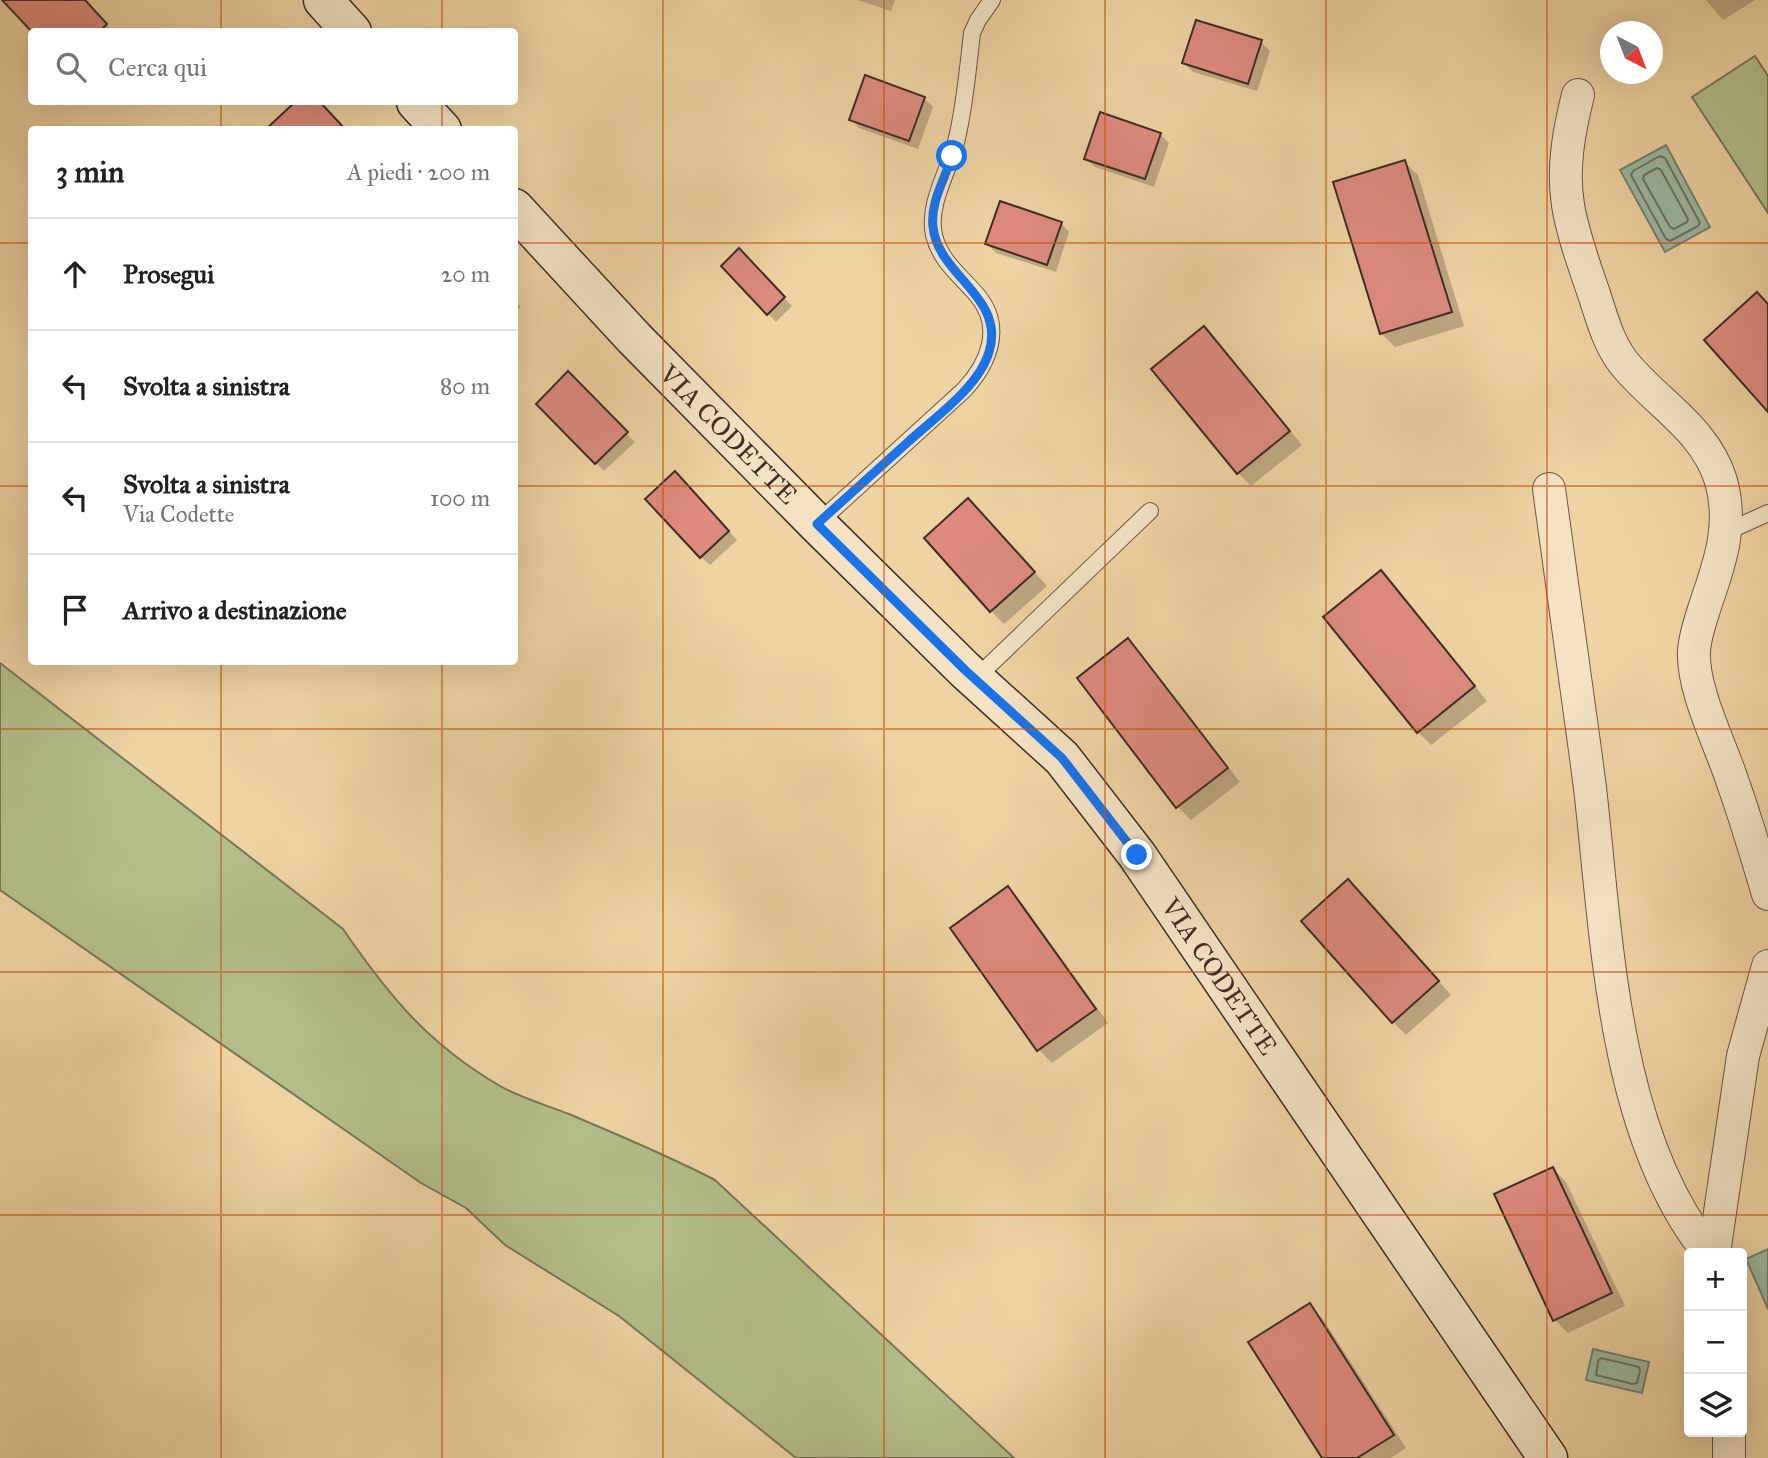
<!DOCTYPE html>
<html lang="it">
<meta charset="utf-8">
<style>
:root{--surface:#fff;--page:#f2f2f2;--text:#202124;--muted:#757577;--line:#e0e0e0}
body{margin:0;font-family:"IM FELL Great Primer",serif;background:var(--page);color:var(--text)}
.controls{position:absolute;right:21px;bottom:21px;display:grid;overflow:hidden;border-radius:7px;box-shadow:0 7px 28px #0002}
.controls button{width:63px;height:63px;display:grid;place-items:center;padding:0;border:0;border-bottom:2px solid var(--line);background:var(--surface);color:var(--text);font:35px sans-serif}
.compass{position:absolute;left:1600px;top:21px;width:63px;height:63px;border-radius:50%;background:var(--surface);box-shadow:0 7px 28px #0002;rotate:138deg}
.stop{position:absolute;width:21px;height:21px;margin:-16px;border:5px solid #1a73e8;border-radius:50%;background:#fff}
.stop.end{background:#1a73e8;border-color:#fff;box-shadow:0 2px 7px #0008}
.list{margin:0;padding:0;list-style:none}
h2{display:flex;justify-content:space-between;align-items:center;height:91px;margin:0;padding:0 28px;font-size:30px}
h2 small{font-size:23px;font-weight:400;color:var(--muted)}
.list li{display:grid;grid-template-columns:46px 1fr auto;gap:21px;align-items:center;box-sizing:border-box;height:112px;padding:0 28px;border-top:2px solid var(--line)}
.list b{display:block;font-size:26px;white-space:nowrap}
.list p{margin:0;font-size:23px;white-space:nowrap;color:var(--muted)}
.list em{font-size:23px;font-style:normal;color:var(--muted)}
.icon{flex:none;width:38px;height:38px;fill:none;stroke:currentColor;stroke-width:2;stroke-linecap:round;stroke-linejoin:round}
.map{position:relative;flex:none;width:1768px;height:1458px;overflow:hidden}
.search{position:absolute;background:var(--surface);box-shadow:0 7px 28px #0002;left:28px;top:28px;width:490px;height:77px;display:flex;align-items:center;gap:18px;box-sizing:border-box;padding:0 24px;border-radius:7px;color:var(--muted);font-size:26px}
.panel{position:absolute;background:var(--surface);box-shadow:0 7px 28px #0002;left:28px;top:126px;width:490px;height:539px;border-radius:7px}
.map>svg:first-child{display:block}
</style>
<div class="map">
<svg width="1768" height="1458" viewBox="0 0 1768 1458">
<rect width="100%" height="100%" fill="#eed3a3"/>
<filter id="stains"><feTurbulence type="fractalNoise" baseFrequency=".00286" numOctaves="4"/><feColorMatrix values="0 0 0 0 .2 0 0 0 0 .09 0 0 0 0 .02 0 0 0 .5 -.17"/></filter>
<radialGradient id="worn" r=".72"><stop offset=".6" stop-color="#630" stop-opacity="0"/><stop offset="1" stop-color="#630" stop-opacity=".3"/></radialGradient>
<g fill="#b3be8a" stroke="#797658" stroke-width="2">
<path d="M1755,56L1768,76V213L1692,97Z"/>
<path d="M0,663L343,929C389,996 428,1044 500,1086C521,1098 546,1105 569,1114C618,1135 667,1155 715,1180L1014,1458H796L619,1316L505,1245L466,1208L421,1183L0,890Z"/>
</g>
<g fill="#9bb9a1" stroke="#76816f" stroke-width="2">
<path d="M1666,145L1710,227L1665,252L1620,170Z"/>
<path d="M1768,1249V1309L1746,1259Z"/>
<path d="M1593,1349L1649,1362L1642,1393L1586,1380Z"/>
</g>
<g fill="#0003">
<path d="M5,0H83L113,32H34Z"/>
<path d="M858,0H895L891,11Z"/>
<path d="M1706,0H1755L1723,20Z"/>
<path d="M1261,42L1270,51L1257,91L1193,72L1184,63Z"/>
<path d="M924,98L933,107L918,149L859,128L851,119Z"/>
<path d="M1160,134L1169,143L1154,187L1095,167L1086,159Z"/>
<path d="M1404,162L1418,175L1464,326L1395,347L1381,333Z"/>
<path d="M1061,223L1069,232L1056,272L996,253L987,244Z"/>
<path d="M739,251L792,306L776,322L723,266Z"/>
<path d="M514,299L521,307L514,313Z"/>
<path d="M1204,328L1302,445L1251,486L1238,473Z"/>
<path d="M568,374L635,442L604,471L538,404Z"/>
<path d="M683,482L737,540L710,565L701,557Z"/>
<path d="M981,514L1047,586L1004,624L991,611Z"/>
<path d="M1381,572L1394,586L1487,701L1431,745L1418,732Z"/>
<path d="M1128,640L1141,653L1240,782L1191,820L1178,807Z"/>
<path d="M1008,889L1021,902L1108,1023L1052,1063L1039,1050Z"/>
<path d="M1362,895L1451,995L1406,1035L1393,1022Z"/>
<path d="M1553,1169L1566,1182L1625,1306L1568,1333L1555,1320Z"/>
<path d="M1309,1306L1323,1319L1406,1448L1391,1458H1324Z"/>
</g>
<g fill="none" stroke-linecap="round" stroke-linejoin="round">
<g stroke="#6d7463" stroke-width="2">
<path d="M1660,156L1665,158L1700,223L1698,226L1670,241L1666,239L1631,175L1633,171Z"/>
<path d="M1657,168L1661,170L1688,219L1687,222L1674,229L1670,227L1643,179L1644,175Z"/>
<path d="M1601,1358L1639,1367L1640,1371L1637,1383L1633,1384L1596,1375L1598,1361Z"/>
</g>
</g>
<g fill="#dd8b7e" stroke="#3f2e25" stroke-width="2">
<path d="M2,0H85L107,24L99,32H32Z"/>
<path d="M1196,20L1262,40L1248,84L1182,63Z"/>
<path d="M865,75L925,97L909,141L849,120Z"/>
<path d="M295,102H320L346,130H265Z"/>
<path d="M1100,112L1161,133L1145,179L1084,159Z"/>
<path d="M1405,160L1452,312L1380,334L1333,182Z"/>
<path d="M1000,201L1062,222L1047,265L985,244Z"/>
<path d="M739,248L785,297L767,315L721,266Z"/>
<path d="M1757,292L1768,304V412L1704,340Z"/>
<path d="M1204,326L1290,431L1237,474L1151,369Z"/>
<path d="M568,371L628,432L595,464L536,404Z"/>
<path d="M675,471L729,531L700,558L645,499Z"/>
<path d="M968,498L1035,572L990,612L924,538Z"/>
<path d="M1381,570L1475,686L1417,733L1323,617Z"/>
<path d="M1128,638L1228,768L1176,808L1077,678Z"/>
<path d="M1348,879L1439,981L1392,1023L1301,921Z"/>
<path d="M1008,886L1096,1009L1037,1051L950,928Z"/>
<path d="M1553,1167L1612,1293L1553,1321L1494,1194Z"/>
<path d="M1310,1303L1394,1435L1357,1458H1322L1248,1342Z"/>
</g>
<g fill="none" stroke-linecap="round" stroke-linejoin="round">
<g stroke="#6b5744" stroke-width="18">
<g id="lane">
<path d="M817,524L964,390C989,363 1004,327 977,295C961,276 940,261 934,235C927,203 950,170 957,138C965,104 968,68 972,33L978,20L992,0"/>
<path d="M1726,532L1768,513"/>
<path d="M975,679L1150,511"/>
</g>
</g>
<g stroke="#6b5744" stroke-width="34">
<g id="street">
<path d="M1578,95C1569,131 1562,168 1568,205C1573,236 1585,267 1595,297C1603,322 1610,348 1628,368C1661,406 1706,431 1721,481C1733,523 1721,560 1707,600C1702,616 1695,634 1694,651C1692,690 1721,745 1733,783C1746,819 1757,857 1768,894"/>
<path d="M1549,489C1563,588 1577,688 1590,788C1607,935 1612,1134 1709,1253"/>
<path d="M1714,1253L1743,1056L1768,966"/>
<path d="M1729,1458V1432"/>
</g>
</g>
<g stroke="#3f2e25" stroke-width="41">
<g id="secondary">
<path d="M323,0L352,32"/>
<path d="M416,102L442,130"/>
<path id="s1" d="M514,208L634,338L817,524L965,670L1062,758L1137,855L1548,1458"/>
</g>
</g>
<use href="#lane" stroke="#f4e2c3" stroke-width="16"/>
<use href="#street" stroke="#f4e2c3" stroke-width="32"/>
<use href="#secondary" stroke="#f4e2c3" stroke-width="38"/>
</g>
<g fill="none" stroke-linecap="round" stroke-linejoin="round">
<path stroke="#1a73e8" stroke-width="9" d="M952,156C945,179 930,202 933,227C938,276 1006,297 989,352C979,387 934,418 908,442C878,469 847,497 817,524L965,670L1062,758L1137,855"/>
</g>
<path fill="none" stroke="#c65011" stroke-width="2" stroke-opacity="0.55" d="M221,0V32M442,0V32M663,0V1458M884,0V1458M1105,0V1458M1326,0V1458M1547,0V1458M221,102V130M442,102V130M0,243H32M514,243H1768M0,486H32M514,486H1768M221,662V1458M442,662V1458M0,729H1768M0,972H1768M0,1215H1768"/>
<g text-anchor="middle" stroke-width="6" stroke-linejoin="round" paint-order="stroke">
<g font-size="26" fill="#3f2e25" stroke="#f4e2c3">
<text dy="9" stroke="none"><textPath href="#s1" startOffset="312">VIA CODETTE</textPath></text>
<text dy="9" stroke="none"><textPath href="#s1" startOffset="1046">VIA CODETTE</textPath></text>
</g>
</g>
<rect width="100%" height="100%" filter="url(#stains)"/>
<rect width="100%" height="100%" fill="url(#worn)"/>
</svg>
<div class="controls">
<button>+</button>
<button>−</button>
<button><svg class="icon" aria-label="layers" viewBox="0 0 24 24"><path d="M12 4l9 5-9 5-9-5zM3 14l9 5 9-5"/></svg></button>
</div>
<svg class="compass" viewBox="-18 -18 36 36"><path d="M0-13l5 13h-10z" fill="#e53935"/><path d="M0 13l5-13h-10z" fill="#757577"/></svg>
<div class="stop" style="left:952px;top:156px"></div>
<div class="stop end" style="left:1137px;top:855px"></div>
<div class="search"><svg class="icon" aria-label="search" viewBox="0 0 24 24"><circle cx="10" cy="10" r="6"/><path d="M15 15l6 6"/></svg>Cerca qui</div>
<section class="panel">
<h2>3 min<small>A piedi · 200 m</small></h2>
<ul class="list">
<li><svg class="icon" aria-label="ahead" viewBox="0 0 24 24"><path d="M12 20V5M6 11l6-6 6 6"/></svg><div><b>Prosegui</b></div><em>20 m</em></li>
<li><svg class="icon" aria-label="left" viewBox="0 0 24 24"><path d="M17 20v-9H6M10 6l-5 5 5 5"/></svg><div><b>Svolta a sinistra</b></div><em>80 m</em></li>
<li><svg class="icon" aria-label="left" viewBox="0 0 24 24"><path d="M17 20v-9H6M10 6l-5 5 5 5"/></svg><div><b>Svolta a sinistra</b><p>Via Codette</p></div><em>100 m</em></li>
<li><svg class="icon" aria-label="arrive" viewBox="0 0 24 24"><path d="M6 21V4h12l-3 4 3 4H6"/></svg><div><b>Arrivo a destinazione</b></div></li>
</ul>
</section>
</div>
